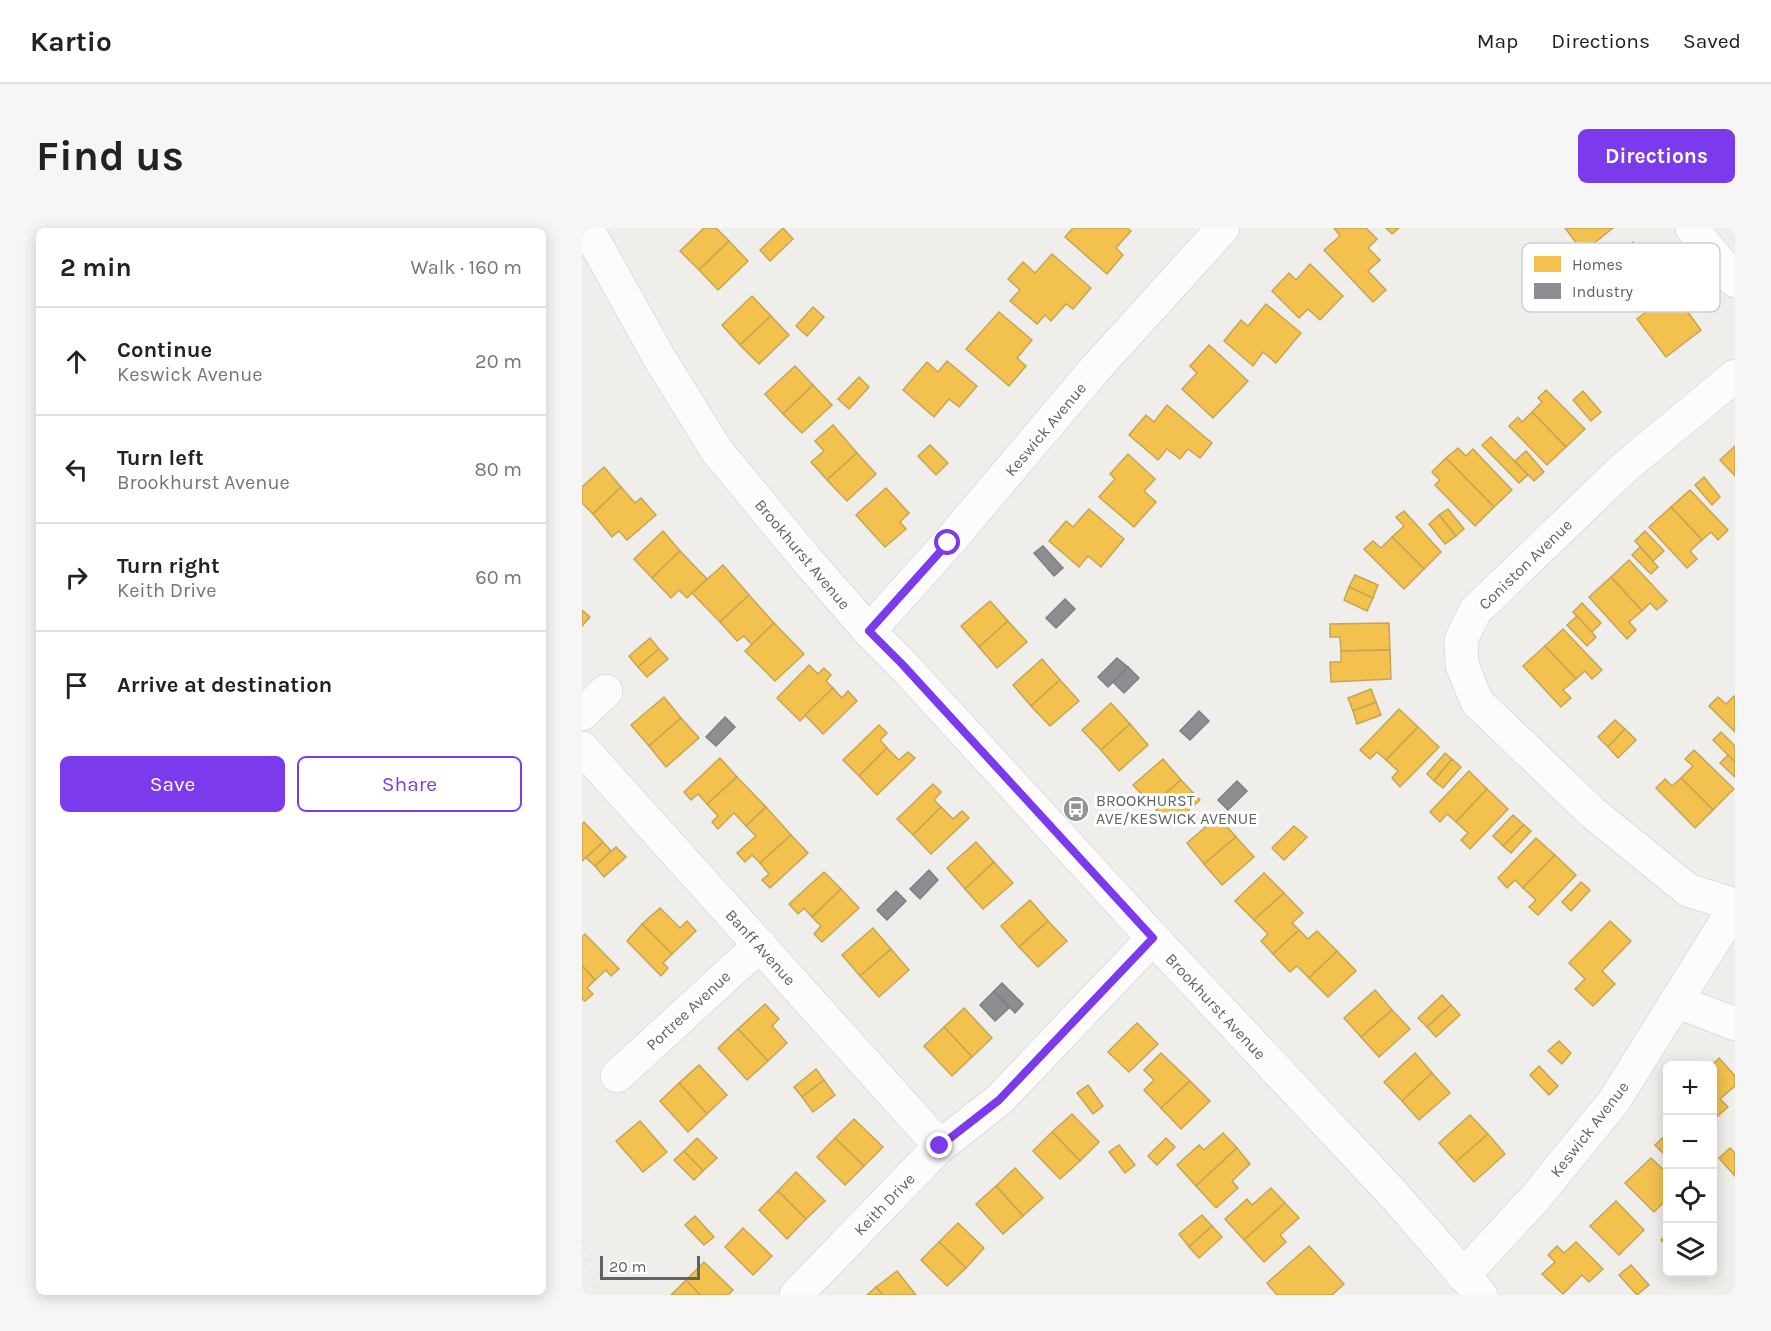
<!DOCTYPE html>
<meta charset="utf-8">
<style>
:root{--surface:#fff;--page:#f6f6f6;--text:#222;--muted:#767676;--line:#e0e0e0;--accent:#7c3aed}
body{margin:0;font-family:Karla,sans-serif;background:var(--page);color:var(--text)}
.controls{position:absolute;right:18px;bottom:18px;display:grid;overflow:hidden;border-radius:9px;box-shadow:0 3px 15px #0003}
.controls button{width:54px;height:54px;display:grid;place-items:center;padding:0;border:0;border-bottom:2px solid var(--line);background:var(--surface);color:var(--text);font:30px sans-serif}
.scale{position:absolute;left:18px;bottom:15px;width:100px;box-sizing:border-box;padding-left:6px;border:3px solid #5f6368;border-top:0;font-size:16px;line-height:21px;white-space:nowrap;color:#5f6368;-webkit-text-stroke:4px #fff;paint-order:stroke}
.stop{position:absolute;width:18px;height:18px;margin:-14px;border:4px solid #7c3aed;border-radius:50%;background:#fff}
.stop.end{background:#7c3aed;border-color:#fff;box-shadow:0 2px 6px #0008}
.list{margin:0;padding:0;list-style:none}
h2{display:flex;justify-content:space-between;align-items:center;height:78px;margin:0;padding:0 24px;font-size:26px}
h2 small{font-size:20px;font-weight:400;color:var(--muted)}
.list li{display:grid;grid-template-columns:39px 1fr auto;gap:18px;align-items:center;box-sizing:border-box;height:108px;padding:0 24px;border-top:2px solid var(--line)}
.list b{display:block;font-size:22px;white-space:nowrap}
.list p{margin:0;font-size:20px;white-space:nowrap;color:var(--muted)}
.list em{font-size:20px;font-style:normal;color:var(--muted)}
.actions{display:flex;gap:12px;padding:18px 24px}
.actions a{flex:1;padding:14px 0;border:2px solid var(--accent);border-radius:9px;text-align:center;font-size:21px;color:var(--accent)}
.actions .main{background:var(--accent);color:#fff}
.icon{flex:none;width:33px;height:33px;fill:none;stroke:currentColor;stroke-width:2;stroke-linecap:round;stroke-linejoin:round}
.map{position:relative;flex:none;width:1153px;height:1067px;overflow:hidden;border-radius:9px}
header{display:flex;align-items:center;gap:36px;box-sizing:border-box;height:84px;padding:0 30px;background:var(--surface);border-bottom:2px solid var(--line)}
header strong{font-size:28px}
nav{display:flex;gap:33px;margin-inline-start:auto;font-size:21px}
.intro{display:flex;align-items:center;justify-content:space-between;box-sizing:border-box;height:144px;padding:0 36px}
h1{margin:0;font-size:42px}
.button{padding:15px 27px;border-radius:9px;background:var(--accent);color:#fff;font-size:21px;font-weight:700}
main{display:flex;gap:36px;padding:0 36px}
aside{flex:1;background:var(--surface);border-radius:9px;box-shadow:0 3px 15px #0003}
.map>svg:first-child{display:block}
</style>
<header>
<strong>Kartio</strong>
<nav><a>Map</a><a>Directions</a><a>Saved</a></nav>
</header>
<div class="intro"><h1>Find us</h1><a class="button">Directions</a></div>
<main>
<aside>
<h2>2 min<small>Walk · 160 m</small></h2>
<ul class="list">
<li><svg class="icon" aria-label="ahead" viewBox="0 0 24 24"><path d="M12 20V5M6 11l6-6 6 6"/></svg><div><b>Continue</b><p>Keswick Avenue</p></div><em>20 m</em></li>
<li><svg class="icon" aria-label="left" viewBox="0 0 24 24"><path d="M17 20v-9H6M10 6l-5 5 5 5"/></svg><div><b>Turn left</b><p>Brookhurst Avenue</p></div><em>80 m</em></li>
<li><svg class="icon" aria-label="right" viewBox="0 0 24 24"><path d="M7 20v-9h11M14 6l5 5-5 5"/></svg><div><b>Turn right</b><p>Keith Drive</p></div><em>60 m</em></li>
<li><svg class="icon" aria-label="arrive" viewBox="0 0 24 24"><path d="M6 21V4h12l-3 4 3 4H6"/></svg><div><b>Arrive at destination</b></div></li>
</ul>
<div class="actions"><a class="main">Save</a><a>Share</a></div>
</aside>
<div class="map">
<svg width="1153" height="1067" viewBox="0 0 1153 1067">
<rect width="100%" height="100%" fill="#efeeea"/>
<g fill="#f2c14e" stroke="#c6a556" stroke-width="1.5">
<path d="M122,0H134L147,13L117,42L98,23Z"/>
<path d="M201,0L211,11L188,33L178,22Z"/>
<path d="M491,0H545L549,3L534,20L541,27L525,46L483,9Z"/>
<path d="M752,0H784L795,11L786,20L798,32L786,43L804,62L791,74L742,22L758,8Z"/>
<path d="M804,0H817L810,6Z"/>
<path d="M983,0H1031L1001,24Z"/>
<path d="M147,13L166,33L136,62L117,42Z"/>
<path d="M1051,14L1065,32L1073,26L1088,47L1056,71L1048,60L1034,70L1014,42Z"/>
<path d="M470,26L509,60L491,81L484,76L469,93L463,87L455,96L428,73L438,62L426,51L441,34L453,45Z"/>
<path d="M728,36L761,68L738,92L726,81L717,90L690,63L707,45L714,52Z"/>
<path d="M1097,59L1111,78L1105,83L1119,102L1084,129L1055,91Z"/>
<path d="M170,68L189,88L158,117L140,97Z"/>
<path d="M684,76L719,105L694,135L681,124L671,138L642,113L659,92L666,98Z"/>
<path d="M231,79L242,89L225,108L214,98Z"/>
<path d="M417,84L450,112L435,130L444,138L427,158L384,121Z"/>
<path d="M189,88L207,107L177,136L158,117Z"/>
<path d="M627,117L666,153L631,190L600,161L615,145L608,138Z"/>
<path d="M365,133L395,158L377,179L367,171L352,189L321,162L345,134L356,144Z"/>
<path d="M213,138L231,157L201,186L183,166Z"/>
<path d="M277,149L287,159L267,181L256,171Z"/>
<path d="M231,157L250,177L220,205L201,186Z"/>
<path d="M964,162L1003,201L984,219L950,184L960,174L956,170Z"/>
<path d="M1001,163L1019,184L1009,193L991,172Z"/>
<path d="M585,177L630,215L618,230L606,221L598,231L585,221L576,232L547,207L564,187L572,194Z"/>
<path d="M950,184L984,219L965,237L927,198L936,189L940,194Z"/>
<path d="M251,197L275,225L245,252L229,234L242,223L233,213Z"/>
<path d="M909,209L946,247L937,255L900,217Z"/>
<path d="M348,217L366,235L354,247L336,228Z"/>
<path d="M1153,218V248L1138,232Z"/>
<path d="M876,220L884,228L891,221L930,262L912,279L864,230Z"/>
<path d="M944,223L962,244L952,253L933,233Z"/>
<path d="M275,225L294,246L265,273L245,252Z"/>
<path d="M546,226L573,251L562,263L574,274L552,299L517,269L533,251L528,246Z"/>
<path d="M864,230L912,279L893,298L853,257L858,252L850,244Z"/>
<path d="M22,239L39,259L11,286L0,275V259Z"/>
<path d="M1122,249L1138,269L1130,277L1113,257Z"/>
<path d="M39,259L53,275L59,270L74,287L45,312L37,303L30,309L11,286Z"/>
<path d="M304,260L327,285L318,294L324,301L303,319L274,287Z"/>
<path d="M1108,262L1146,302L1136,312L1129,304L1120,312L1089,279Z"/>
<path d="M1089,279L1120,312L1108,323L1115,331L1105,340L1067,299Z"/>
<path d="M507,281L542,311L519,339L506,328L497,339L467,313L484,293L491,299Z"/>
<path d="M866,281L882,301L874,308L857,287Z"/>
<path d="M822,283L859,324L842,341L810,309L822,298L814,289Z"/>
<path d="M857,287L874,308L863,316L847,296Z"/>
<path d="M81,303L98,323L70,350L52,331Z"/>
<path d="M1063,303L1082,323L1071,333L1053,313Z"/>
<path d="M810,309L842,341L822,361L782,321L791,313L799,320Z"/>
<path d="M1058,319L1076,339L1069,346L1050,327Z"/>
<path d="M98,323L125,351L105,370L97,362L89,370L70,350Z"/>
<path d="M1047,332L1085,373L1075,382L1068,375L1060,383L1029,349Z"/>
<path d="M141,337L167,367L138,394L110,365Z"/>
<path d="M773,347L796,357L791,370L767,359Z"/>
<path d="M1029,349L1060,383L1047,394L1054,402L1045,411L1007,369Z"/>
<path d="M767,359L791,370L785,383L762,372Z"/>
<path d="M167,367L192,395L170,417L162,408L155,413L138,394Z"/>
<path d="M408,373L426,393L397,419L379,398Z"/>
<path d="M1000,375L1019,395L1009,405L991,384Z"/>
<path d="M0,382L8,389L0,398Z"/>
<path d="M995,388L1014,409L1005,418L985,397Z"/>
<path d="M426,393L445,414L415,440L397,419Z"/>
<path d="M192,395L222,426L193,453L163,423Z"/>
<path d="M807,395L808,422L759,423L758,409H748V396Z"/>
<path d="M981,401L1020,442L1010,451L1003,443L994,451L963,418Z"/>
<path d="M68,410L77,421L56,439L47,428Z"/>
<path d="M963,418L994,451L981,462L989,470L979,479L941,438Z"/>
<path d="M77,421L86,431L65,449L56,439Z"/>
<path d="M808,422L809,451L749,454L748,434H759V423Z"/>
<path d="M460,431L478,452L449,478L431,457Z"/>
<path d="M227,437L236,446L242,440L249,447L244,453L251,460L218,493L195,470Z"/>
<path d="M478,452L497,473L468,498L449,478Z"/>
<path d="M251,460L260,470L266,463L275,473L241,506L223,487Z"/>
<path d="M789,461L794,474L771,483L766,470Z"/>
<path d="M1152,468L1153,469V504L1127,478L1136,469L1144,476Z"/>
<path d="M82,469L99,490L67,518L49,497Z"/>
<path d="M794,474L799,487L775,496L771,483Z"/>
<path d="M529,475L548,496L519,522L500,502Z"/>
<path d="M817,481L836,499L804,532L795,524L788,531L778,522Z"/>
<path d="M99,490L117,510L84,539L67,518Z"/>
<path d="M1033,492L1043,501L1026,519L1016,509Z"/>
<path d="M548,496L566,517L537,543L519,522Z"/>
<path d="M297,497L305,505L298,512L305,520L277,548L261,532Z"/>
<path d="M836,499L857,519L818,559L810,550L816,543L804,532Z"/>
<path d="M1043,501L1054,512L1036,530L1026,519Z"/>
<path d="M1139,504L1153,518V534L1131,512Z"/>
<path d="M305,520L317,532L326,524L333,530L295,567L277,548Z"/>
<path d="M1112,522L1152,561L1131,582L1099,550L1111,538L1103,531Z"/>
<path d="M863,525L870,531L852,553L845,546Z"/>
<path d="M1146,527L1153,534V549L1138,535Z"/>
<path d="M138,530L155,549L125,576L116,566L109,572L102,564Z"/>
<path d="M581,531L599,552L570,577L551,557Z"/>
<path d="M870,531L879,539L861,560L852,553Z"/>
<path d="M887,543L905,561L874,594L865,586L858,594L848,584Z"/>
<path d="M155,549L184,579L164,598L152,585L136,601L130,594L136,588L125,576Z"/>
<path d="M1099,550L1131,582L1113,600L1074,560L1083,551L1090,558Z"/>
<path d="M599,552L618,572L589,598L570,577Z"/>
<path d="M351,556L359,564L352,572L359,579L331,607L315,591Z"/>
<path d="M905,561L926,581L888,621L879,612L886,605L874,594Z"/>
<path d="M184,579L209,607L178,635L170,627L163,634L155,625L174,608L164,598Z"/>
<path d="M359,579L371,591L380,583L387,590L349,626L331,607Z"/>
<path d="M931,587L942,597L921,618L911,608Z"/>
<path d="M636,588L654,609L622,636L605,615Z"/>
<path d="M2,594L21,614L0,633V596Z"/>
<path d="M942,597L949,603L929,625L921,618Z"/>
<path d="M712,598L725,609L702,632L690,620Z"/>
<path d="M209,607L226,625L188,660L180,652L187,646L178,635Z"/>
<path d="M654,609L672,629L640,657L622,636Z"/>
<path d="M954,610L973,627L941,660L933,652L925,660L916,650Z"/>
<path d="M21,614L29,623L13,638L4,630Z"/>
<path d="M394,614L412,634L383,661L365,640Z"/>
<path d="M34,619L44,629L22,649L13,638Z"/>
<path d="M973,627L994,647L956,687L947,679L954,672L941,660Z"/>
<path d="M412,634L431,655L401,681L383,661Z"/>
<path d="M242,644L259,661L230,689L222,680L216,686L207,676Z"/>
<path d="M682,645L702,665L672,692L653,673Z"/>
<path d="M999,654L1008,662L989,683L980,674Z"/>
<path d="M259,661L277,680L240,714L232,706L239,698L230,689Z"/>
<path d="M702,665L721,685L710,695L717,702L691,726L679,713L686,706L672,692Z"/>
<path d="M448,672L466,693L437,719L419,698Z"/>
<path d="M78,680L98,700L105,693L114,703L90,726L60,696Z"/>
<path d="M466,693L485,713L456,739L437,719Z"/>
<path d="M1028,693L1049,713L1020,743L1033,756L1011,778L993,761L1003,751L987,735Z"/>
<path d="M60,696L90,726L81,735L86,740L79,748L45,713Z"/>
<path d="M291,700L309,721L278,748L260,727Z"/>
<path d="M717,702L726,711L735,703L755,723L727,750L715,738L708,744L691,726Z"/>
<path d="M3,706L37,741L29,748L24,742L13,752L0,738V709Z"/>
<path d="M309,721L327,742L297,769L278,748Z"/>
<path d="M755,723L774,743L746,769L727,750Z"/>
<path d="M0,738L13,752L5,760L11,766L3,773L0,771Z"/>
<path d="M793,762L810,782L779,809L762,790Z"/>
<path d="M860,767L869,777L845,799L836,790Z"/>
<path d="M183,776L197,791L190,798L205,815L186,833L156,801Z"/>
<path d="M869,777L878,787L854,809L845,799Z"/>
<path d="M382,780L410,810L390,829L362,799Z"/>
<path d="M810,782L828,801L797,829L779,809Z"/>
<path d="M555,795L576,816L547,844L526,824Z"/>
<path d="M362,799L390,829L370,848L342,818Z"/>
<path d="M156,801L186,833L165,852L136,820Z"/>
<path d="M977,813L989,825L980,836L966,823Z"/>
<path d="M579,825L608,853L579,880L562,862L572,852L562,842Z"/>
<path d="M833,825L850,845L820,873L802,854Z"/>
<path d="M1137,830L1153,848V858L1138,871L1146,879L1130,893V838H1129Z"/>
<path d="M117,837L145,867L125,886L97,855Z"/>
<path d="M957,838L976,858L967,867L948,847Z"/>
<path d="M234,841L242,852L220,869L212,859Z"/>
<path d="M850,845L868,865L837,892L820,873Z"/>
<path d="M242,852L253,867L231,884L220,869Z"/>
<path d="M608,853L628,873L599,901L579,880Z"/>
<path d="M97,855L125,886L106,904L78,873Z"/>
<path d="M506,857L521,878L511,886L495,865Z"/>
<path d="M490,886L517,914L498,933L470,904Z"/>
<path d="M888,887L906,906L874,934L857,915Z"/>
<path d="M272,891L301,919L282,938L253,910Z"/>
<path d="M58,893L85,924L61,944L34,913Z"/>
<path d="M470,904L498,933L478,951L451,923Z"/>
<path d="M641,905L655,920L614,958L595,937L617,917L622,922Z"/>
<path d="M1086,905V930L1073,917Z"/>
<path d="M906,906L923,926L892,954L874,934Z"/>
<path d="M115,910L135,930L121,943L102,923Z"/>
<path d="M253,910L282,938L263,957L235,929Z"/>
<path d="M584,910L593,919L575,937L566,928Z"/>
<path d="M537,917L553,937L543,945L527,924Z"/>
<path d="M655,920L668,936L650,953L656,960L634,980L614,958Z"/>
<path d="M1148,920L1153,925V948L1137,930Z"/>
<path d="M102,923L121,943L112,952L92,932Z"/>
<path d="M1069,930L1086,946V970L1072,984L1043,955Z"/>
<path d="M433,940L461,970L441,988L414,958Z"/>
<path d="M214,944L243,973L224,991L196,963Z"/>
<path d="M414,958L441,988L421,1006L394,976Z"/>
<path d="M689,960L703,975L662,1012L643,991L665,971L670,977Z"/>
<path d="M196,963L224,991L205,1011L177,982Z"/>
<path d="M1034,973L1062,1002L1037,1027L1008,998Z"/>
<path d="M703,975L717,990L698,1007L704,1014L682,1034L662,1012Z"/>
<path d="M620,987L630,998L607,1019L597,1006Z"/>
<path d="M113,988L132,1009L122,1017L103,997Z"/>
<path d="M376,995L402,1020L384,1040L357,1014Z"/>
<path d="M630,998L640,1009L617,1030L607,1019Z"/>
<path d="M161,1000L190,1028L171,1047L143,1019Z"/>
<path d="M1086,1006V1019L1079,1012Z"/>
<path d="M357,1014L384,1040L365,1058L339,1032Z"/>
<path d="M994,1014L1021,1041L1007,1054L1000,1047L981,1066L960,1046L973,1034L966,1027L975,1018L982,1025Z"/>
<path d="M727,1018L762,1056L750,1067H695L685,1055Z"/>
<path d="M122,1034L151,1062L146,1067H118L104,1052Z"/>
<path d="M1049,1037L1067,1057L1055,1067L1037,1047Z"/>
<path d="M315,1043L334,1067H301L294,1059Z"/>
<path d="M104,1052L118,1067H89Z"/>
<path d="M294,1059L301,1067H285Z"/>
</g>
<g fill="#8d8d92" stroke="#7f8085" stroke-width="1.5">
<path d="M461,318L481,340L472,348L452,325Z"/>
<path d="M483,371L493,381L474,400L464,390Z"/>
<path d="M535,430L546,439L526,459L516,449Z"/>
<path d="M546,439L557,450L542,465L531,454Z"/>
<path d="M617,483L627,493L608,512L598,503Z"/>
<path d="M143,489L153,499L134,518L124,509Z"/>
<path d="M655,553L665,563L646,582L636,572Z"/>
<path d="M347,642L356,652L338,671L328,661Z"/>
<path d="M314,663L324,673L305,692L295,682Z"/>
<path d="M420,755L441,776L433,785L412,763Z"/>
<path d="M412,763L427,780L413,793L398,777Z"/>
</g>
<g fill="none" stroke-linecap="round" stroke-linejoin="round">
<g stroke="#cbcccc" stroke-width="34">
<g id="minor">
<path d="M5,0L78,131L135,223L225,332L287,403L320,436L571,710L813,968L899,1067"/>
<path d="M1110,0L1153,53"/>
<path d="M1153,148L1044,238L893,383L879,412L880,437L895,474L1011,585L1106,662L1153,677"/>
<path d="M287,403L366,315L513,141L641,0"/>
<path d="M0,486L24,463"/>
<path d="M0,520L358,918"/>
<path d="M1094,773L1153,796"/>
<path d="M35,848L178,717"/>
<path d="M881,1048L954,969L1032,873L1153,679"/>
<path d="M214,1067L358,918L417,872L571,710"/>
</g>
</g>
<use href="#minor" stroke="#fdfcfc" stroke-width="33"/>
<path stroke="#e4e4e4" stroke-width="4.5" stroke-dasharray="1.5 8" stroke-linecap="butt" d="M0,1013L18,1067"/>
</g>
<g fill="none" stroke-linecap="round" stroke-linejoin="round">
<path stroke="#7c3aed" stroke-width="8" d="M358,918L417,872L571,710L320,436L287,403L366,315"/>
</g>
<defs>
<g id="bus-disc" transform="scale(1.35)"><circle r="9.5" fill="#919496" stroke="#fff"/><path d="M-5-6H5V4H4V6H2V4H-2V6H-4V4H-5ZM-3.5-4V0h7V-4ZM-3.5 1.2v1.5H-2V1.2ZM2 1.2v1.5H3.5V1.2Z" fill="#fff"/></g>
</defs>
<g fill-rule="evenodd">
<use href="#bus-disc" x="494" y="581"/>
</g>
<g text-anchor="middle" stroke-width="6" stroke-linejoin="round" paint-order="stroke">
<g font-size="16" fill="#5f6368" stroke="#fff">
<text transform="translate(463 201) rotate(-50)" y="6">Keswick Avenue</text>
<text transform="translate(221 326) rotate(50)" y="6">Brookhurst Avenue</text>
<text transform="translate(943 336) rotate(-44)" y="6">Coniston Avenue</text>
<text transform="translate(179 719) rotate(48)" y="6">Banff Avenue</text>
<text transform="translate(634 778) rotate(47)" y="6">Brookhurst Avenue</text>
<text transform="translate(106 782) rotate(-43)" y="6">Portree Avenue</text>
<text transform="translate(1007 901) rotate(-52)" y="6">Keswick Avenue</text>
<text transform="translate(302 976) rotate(-46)" y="6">Keith Drive</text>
</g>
<g font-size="16" fill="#5f6368" stroke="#fff" text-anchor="start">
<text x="514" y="578">BROOKHURST<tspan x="514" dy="18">AVE/KESWICK AVENUE</tspan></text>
</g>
</g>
<rect x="940" y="15" width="198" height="69" rx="9" fill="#fff" stroke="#cfd0d2" stroke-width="1.5"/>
<rect x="952" y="28" width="27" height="16" fill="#f2c14e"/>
<rect x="952" y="55" width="27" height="16" fill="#8d8d92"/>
<g font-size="16" fill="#5f6368">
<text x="990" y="42">Homes</text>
<text x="990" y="69">Industry</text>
</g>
</svg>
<div class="controls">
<button>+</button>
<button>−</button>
<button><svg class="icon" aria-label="locate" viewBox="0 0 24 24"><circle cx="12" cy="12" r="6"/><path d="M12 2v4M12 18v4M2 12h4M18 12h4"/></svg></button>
<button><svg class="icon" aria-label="layers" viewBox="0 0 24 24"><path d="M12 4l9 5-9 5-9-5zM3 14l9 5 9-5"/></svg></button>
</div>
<div class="scale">20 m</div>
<div class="stop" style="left:366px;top:315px"></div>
<div class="stop end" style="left:358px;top:918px"></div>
</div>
</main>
